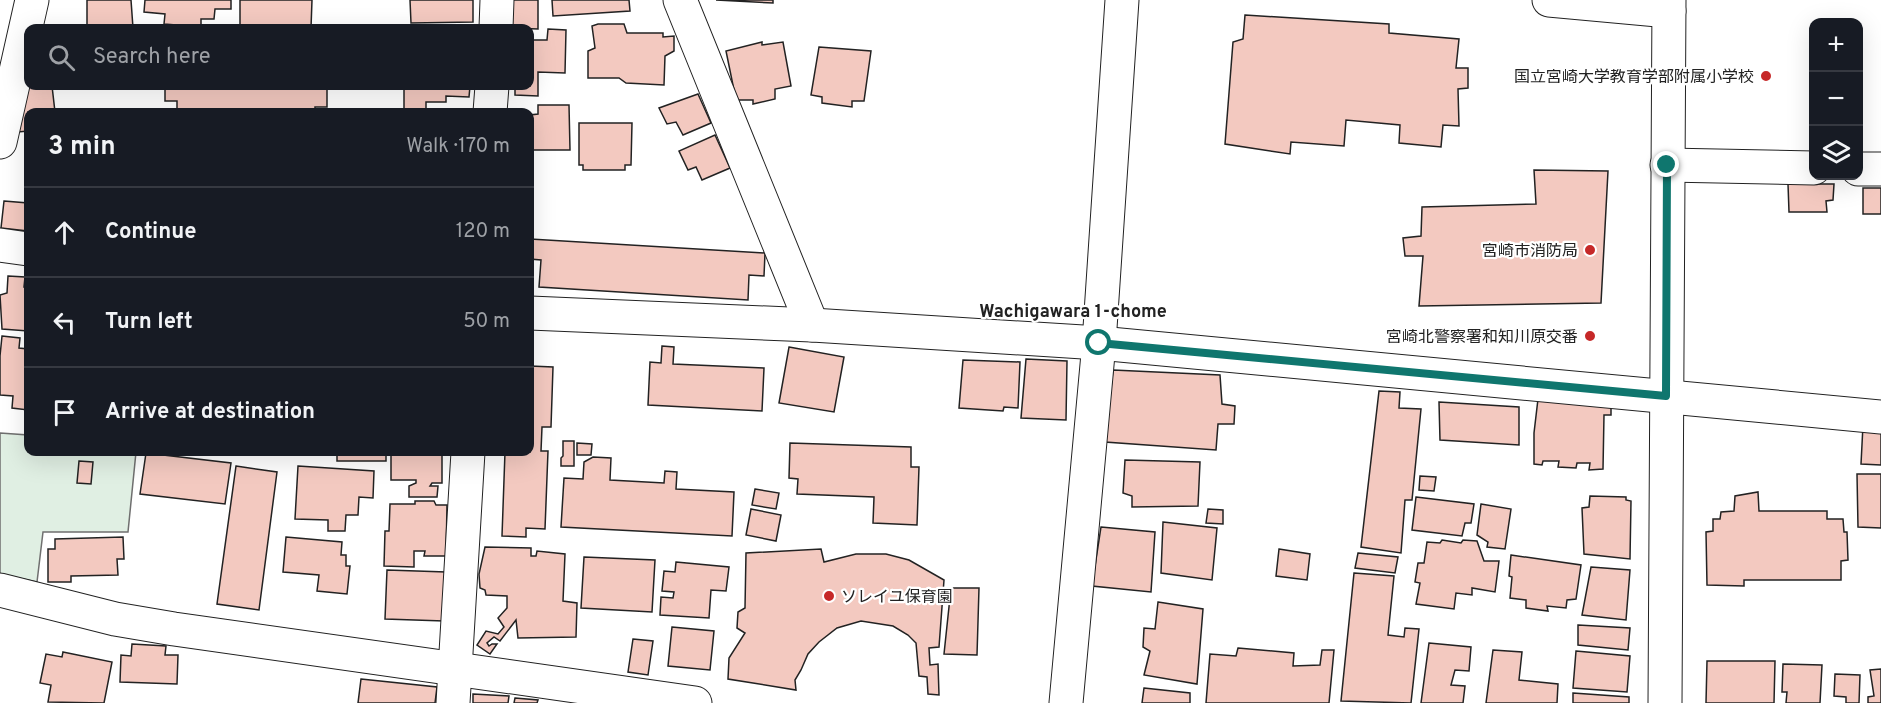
<!DOCTYPE html>
<meta charset="utf-8">
<style>
:root{--surface:#171b24;--page:#20242c;--text:#f1f3f6;--muted:#9ea1a6;--line:#363941}
body{margin:0;font-family:Overpass,"Noto Sans JP",sans-serif;background:var(--page);color:var(--text)}
.controls{position:absolute;right:18px;top:18px;display:grid;overflow:hidden;border-radius:12px;box-shadow:0 6px 24px #0002}
.controls button{width:54px;height:54px;display:grid;place-items:center;padding:0;border:0;border-bottom:2px solid var(--line);background:var(--surface);color:var(--text);font:30px sans-serif}
.stop{position:absolute;width:18px;height:18px;margin:-14px;border:4px solid #0f766e;border-radius:50%;background:#fff}
.stop.end{background:#0f766e;border-color:#fff;box-shadow:0 2px 6px #0008}
.list{margin:0;padding:0;list-style:none}
h2{display:flex;justify-content:space-between;align-items:center;height:78px;margin:0;padding:0 24px;font-size:26px}
h2 small{font-size:20px;font-weight:400;color:var(--muted)}
.list li{display:grid;grid-template-columns:39px 1fr auto;gap:18px;align-items:center;box-sizing:border-box;height:90px;padding:0 24px;border-top:2px solid var(--line)}
.list b{display:block;font-size:22px;white-space:nowrap}
.list em{font-size:20px;font-style:normal;color:var(--muted)}
.icon{flex:none;width:33px;height:33px;fill:none;stroke:currentColor;stroke-width:2;stroke-linecap:round;stroke-linejoin:round}
.map{position:relative;flex:none;width:1881px;height:703px;overflow:hidden}
.search{position:absolute;background:var(--surface);box-shadow:0 6px 24px #0002;left:24px;top:24px;width:510px;height:66px;display:flex;align-items:center;gap:15px;box-sizing:border-box;padding:0 21px;border-radius:12px;color:var(--muted);font-size:22px}
.panel{position:absolute;background:var(--surface);box-shadow:0 6px 24px #0002;left:24px;top:108px;width:510px;height:348px;border-radius:12px}
.map>svg:first-child{display:block}
</style>
<div class="map">
<svg width="1881" height="703" viewBox="0 0 1881 703">
<rect width="100%" height="100%" fill="#fff"/>
<path fill="#e0efe3" stroke="#6f6f6f" stroke-width="1.5" d="M0,433L28,435V452H136L128,532H43L37,582L0,574Z"/>
<g fill="#f3c9c0" stroke="#222" stroke-width="1.5">
<path d="M87,0H131L133,28H87Z"/>
<path d="M145,0H231V9H215L214,19H201V27L164,24L165,14L144,12Z"/>
<path d="M240,0H312L311,28H240Z"/>
<path d="M410,0H473V22L411,23Z"/>
<path d="M511,0H538V29L511,28Z"/>
<path d="M552,0H629L630,11L553,16Z"/>
<path d="M716,0H773V3Z"/>
<path d="M1245,15L1389,24V33L1459,39L1456,68H1468V88L1458,89L1459,126L1443,125L1441,147L1399,143L1400,125L1346,120L1344,146L1291,142L1290,154L1225,144L1233,42L1243,39Z"/>
<path d="M598,24H624L627,33H663V37L674,36V51L665,56L664,85L626,83L619,78H588V51L595,48L592,26Z"/>
<path d="M548,29L566,30L565,73L538,72V96L515,95V86H530V40H547Z"/>
<path d="M762,42V45L783,42L791,86L775,89V99L753,104V100H736L726,51Z"/>
<path d="M819,47L871,51L864,101H852V107L822,103V97L811,95Z"/>
<path d="M28,86H52L55,112H28V131L18,132Z"/>
<path d="M165,86H327V107H315V112H177V101H165Z"/>
<path d="M404,86H470L469,97L446,96V102H426V112H404Z"/>
<path d="M698,94L711,123L683,135L676,122L667,124L659,108Z"/>
<path d="M538,105H569L570,150H530V115L538,114Z"/>
<path d="M579,123H632L631,165H625V170H583V165H579Z"/>
<path d="M715,135L730,168L702,180L696,167L688,170L679,151Z"/>
<path d="M1534,170L1608,171L1601,303L1419,306L1423,256H1405L1403,238L1421,236L1422,207L1536,204Z"/>
<path d="M1788,184H1834L1833,200L1826,201L1827,212H1789Z"/>
<rect x="1863" y="188" width="18" height="26"/>
<path d="M4,201L28,203V231L1,228Z"/>
<path d="M530,239L765,253L764,276L749,275L748,300L539,287L541,260L530,259Z"/>
<path d="M8,276L25,277L24,287H28V331L2,329L0,295L7,293Z"/>
<path d="M2,336L20,338L19,348L28,349V410L12,408L13,396L0,395V356Z"/>
<path d="M662,346L674,347L673,364L764,368L762,411L648,405L650,362L661,363Z"/>
<path d="M789,347L844,357L834,412L779,403Z"/>
<path d="M1026,359L1067,361L1066,420L1021,418Z"/>
<path d="M963,360L1020,362L1018,408L1004,407L1003,411L959,408Z"/>
<path d="M530,366L553,367L551,427H542L541,451H548L545,529L526,528V537L502,536L505,452H530Z"/>
<path d="M1113,370L1220,375L1222,404L1235,406L1234,424H1218L1216,450L1105,442Z"/>
<path d="M1379,391L1400,392L1399,408L1421,409L1412,500H1405L1401,553L1361,547Z"/>
<path d="M1538,399L1611,401V415H1604L1603,469L1589,470L1590,463H1577L1576,468L1558,467L1559,461H1543L1542,465L1534,464V433Z"/>
<path d="M1439,402L1519,407V445L1440,440Z"/>
<path d="M1863,425L1881,427V465L1861,464Z"/>
<path d="M563,441H574V466H561V458L563,456Z"/>
<path d="M577,443L592,444L591,455H577Z"/>
<path d="M790,443L911,447V467H919L917,525L873,523L874,497L797,494L798,479L789,478Z"/>
<rect x="337" y="452" width="49" height="9"/>
<path d="M391,452H442V483H432L430,486H438L437,497H409V486L416,483V480H391Z"/>
<path d="M146,453L231,463L225,504L140,494Z"/>
<path d="M593,457L611,458L610,480L664,483L665,471L677,472L676,489L734,492L732,536L561,527L564,478L583,479L584,462Z"/>
<path d="M1125,460L1200,462L1198,506L1132,507V496L1123,493Z"/>
<path d="M79,461L93,462L91,484L77,483Z"/>
<path d="M236,466L277,472L259,610L217,604Z"/>
<path d="M298,466L374,471L373,498L359,497L358,515H346L345,531H328V520L295,519Z"/>
<path d="M1857,474H1881V528L1858,527Z"/>
<path d="M1420,476L1436,477L1434,491L1419,490Z"/>
<path d="M755,489L779,493L776,509L752,505Z"/>
<path d="M1758,492L1759,511H1827V519H1843L1844,532H1847L1848,560L1841,561V580H1744V586L1707,585L1706,532L1713,531V519H1720L1721,512L1734,511L1735,496Z"/>
<path d="M1590,496L1626,497V500L1631,501L1630,559L1584,554L1582,508L1589,507Z"/>
<path d="M1416,497L1474,504L1471,523H1465L1462,536L1412,530Z"/>
<path d="M415,501H434L436,505H447L446,556H424L425,551H414V567L384,566L385,531H389L390,504H415Z"/>
<path d="M1481,504L1511,509L1505,549L1487,547L1488,542L1477,535Z"/>
<path d="M751,509L781,515L776,541L746,535Z"/>
<path d="M1208,509L1223,510V524L1206,523Z"/>
<path d="M1163,522L1217,528L1212,580L1161,573Z"/>
<path d="M1101,527L1155,532L1151,592L1092,586Z"/>
<path d="M123,537L124,559H117L118,575L71,576V582H48V549H55V539Z"/>
<path d="M286,537L342,542L341,555H346V566H350L347,594L317,591L319,575L283,572Z"/>
<path d="M1442,540L1461,543L1463,540L1477,541L1484,561H1499L1495,592L1472,588V595L1456,593L1454,609L1416,604L1420,583L1415,582L1418,563H1424L1427,542L1440,543Z"/>
<path d="M485,547L531,548V556H536L537,551L565,554L563,601L577,603L576,637L518,638L516,620L500,641L494,637L487,643L489,646L492,644H497L490,654L477,645L486,631L498,634L504,627L498,618L507,608V596L486,595L485,590L480,588L479,574Z"/>
<path d="M821,549L824,562L856,554H886L909,560L944,580L939,647L929,648L930,665L938,664L939,695L928,694L927,677L919,676L916,643L908,635L893,626L861,621L837,628L819,642L808,654L801,670L795,680L796,690L728,679L729,658L745,633L737,628L738,612L745,608L746,553Z"/>
<path d="M1279,549L1310,554L1307,580L1276,576Z"/>
<path d="M1358,553L1398,557L1395,573L1355,568Z"/>
<path d="M1511,555L1581,565L1576,599L1567,600L1566,608L1547,606L1548,611L1526,608V600L1510,598L1512,577L1509,576Z"/>
<path d="M584,557L655,560L652,612L581,608Z"/>
<path d="M676,562L729,567L726,591L711,590L709,618L660,615L661,597L673,598L674,592L662,591L664,571L675,572Z"/>
<path d="M1591,567L1630,570L1626,620L1582,615Z"/>
<path d="M387,570L446,572L444,621L385,619Z"/>
<path d="M1354,573L1394,576L1388,635L1404,637L1405,628L1419,629L1411,703L1341,701Z"/>
<path d="M951,588H979L977,655L944,654Z"/>
<path d="M1158,602L1203,609L1197,684L1144,675L1150,651L1143,647L1144,628L1155,629Z"/>
<path d="M1578,625L1630,628L1628,650L1578,645Z"/>
<path d="M672,627L714,631L710,670L668,666Z"/>
<path d="M633,639L653,641L648,675L628,672Z"/>
<path d="M1429,643L1471,647L1469,671L1455,670L1451,685L1465,686L1463,703H1421Z"/>
<path d="M132,644L166,646L165,655H178L177,684L120,682L121,655L131,656Z"/>
<path d="M1238,648L1294,653L1293,666L1320,665L1322,650H1334L1329,703H1206L1210,654L1236,656Z"/>
<path d="M1493,650L1522,652L1519,680L1558,684L1557,703H1486Z"/>
<path d="M1576,651L1630,656L1627,692L1573,688Z"/>
<path d="M63,652L112,662L104,703L48,702L51,685L40,683L46,654L62,657Z"/>
<path d="M1707,661H1775L1774,703H1706Z"/>
<path d="M1783,664L1822,665L1820,703H1786L1787,692H1782Z"/>
<path d="M1881,669V703H1868V697L1874,696L1870,670Z"/>
<path d="M1835,674L1860,675L1859,703H1846V697L1834,696Z"/>
<path d="M361,679L437,687L435,703H358Z"/>
<path d="M1144,688L1190,693V703H1142Z"/>
<path d="M1573,693L1629,697V703H1573Z"/>
<path d="M473,694L509,696L508,703H473Z"/>
<path d="M515,698L538,700L537,703H514Z"/>
</g>
<g fill="none" stroke-linecap="round" stroke-linejoin="round">
<g stroke="#222" stroke-width="35">
<g id="minor">
<path d="M680,0L812,325"/>
<path d="M1549,0L1669,11"/>
<path d="M496,28L497,0"/>
<path d="M490,112L492,86"/>
<path d="M0,142L32,0"/>
<path d="M1667,165L1814,168"/>
<path d="M1858,169H1881"/>
<path d="M0,245L28,249"/>
<path d="M530,313L812,325L1099,343L1881,417"/>
<path d="M0,590L115,619L174,629L695,703"/>
<path d="M453,703L468,452"/>
<path d="M1066,703L1099,343L1122,0"/>
<path d="M1665,703L1669,0"/>
</g>
</g>
<use href="#minor" stroke="#fff" stroke-width="33"/>
</g>
<g fill="none" stroke-linecap="round" stroke-linejoin="round">
<path stroke="#0f766e" stroke-width="8" d="M1099,343L1666,396L1667,165"/>
</g>
<g fill="#c62828" stroke="#fff" stroke-width="2">
<circle cx="1766" cy="76" r="6"/>
<circle cx="1590" cy="250" r="6"/>
<circle cx="1590" cy="336" r="6"/>
<circle cx="829" cy="596" r="6"/>
</g>
<g text-anchor="middle" stroke-width="4.5" stroke-linejoin="round" paint-order="stroke">
<g font-size="16" fill="#222" stroke="#fff" text-anchor="end">
<text x="1754" y="82">国立宮崎大学教育学部附属小学校</text>
<text x="1578" y="256">宮崎市消防局</text>
<text x="1578" y="342">宮崎北警察署和知川原交番</text>
<text x="841" y="602" text-anchor="start">ソレイユ保育園</text>
</g>
<g font-size="18" font-weight="bold" fill="#222" stroke="#fff">
<text x="1073" y="317">Wachigawara 1-chome</text>
</g>
</g>
</svg>
<div class="controls">
<button>+</button>
<button>−</button>
<button><svg class="icon" aria-label="layers" viewBox="0 0 24 24"><path d="M12 4l9 5-9 5-9-5zM3 14l9 5 9-5"/></svg></button>
</div>
<div class="stop" style="left:1099px;top:343px"></div>
<div class="stop end" style="left:1667px;top:165px"></div>
<div class="search"><svg class="icon" aria-label="search" viewBox="0 0 24 24"><circle cx="10" cy="10" r="6"/><path d="M15 15l6 6"/></svg>Search here</div>
<section class="panel">
<h2>3 min<small>Walk · 170 m</small></h2>
<ul class="list">
<li><svg class="icon" aria-label="ahead" viewBox="0 0 24 24"><path d="M12 20V5M6 11l6-6 6 6"/></svg><div><b>Continue</b></div><em>120 m</em></li>
<li><svg class="icon" aria-label="left" viewBox="0 0 24 24"><path d="M17 20v-9H6M10 6l-5 5 5 5"/></svg><div><b>Turn left</b></div><em>50 m</em></li>
<li><svg class="icon" aria-label="arrive" viewBox="0 0 24 24"><path d="M6 21V4h12l-3 4 3 4H6"/></svg><div><b>Arrive at destination</b></div></li>
</ul>
</section>
</div>
